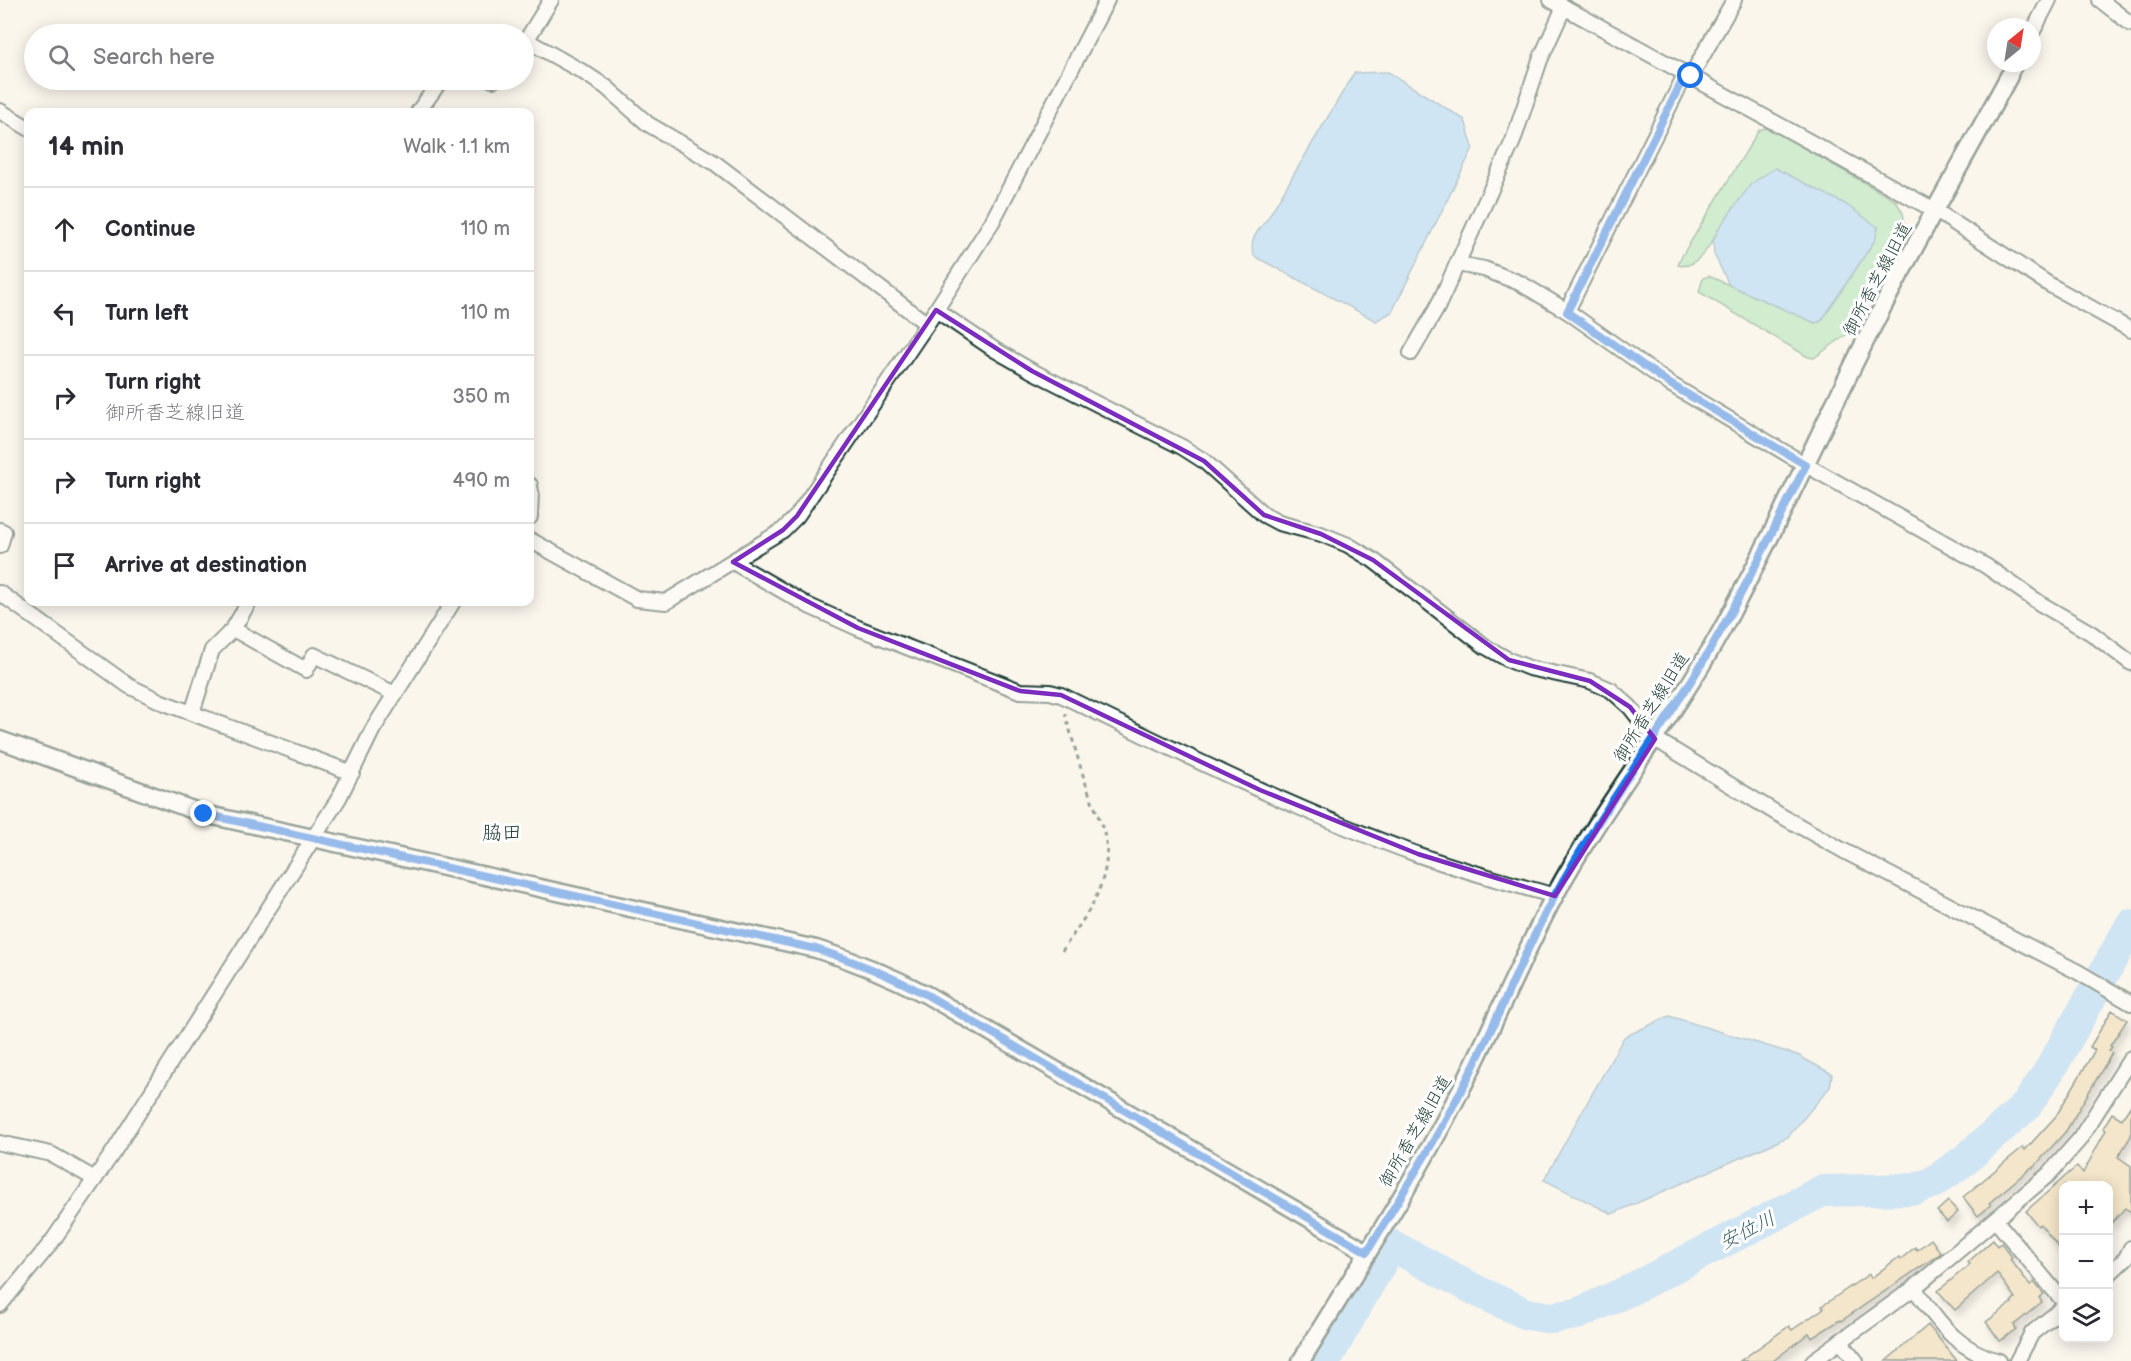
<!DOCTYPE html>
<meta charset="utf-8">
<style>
:root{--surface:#fff;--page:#f2f2f3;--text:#2b2b33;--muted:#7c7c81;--line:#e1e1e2}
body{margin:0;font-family:"Balsamiq Sans","Klee One",sans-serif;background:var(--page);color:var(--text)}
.controls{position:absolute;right:18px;bottom:18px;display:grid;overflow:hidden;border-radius:12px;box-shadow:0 3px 15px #0003}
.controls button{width:54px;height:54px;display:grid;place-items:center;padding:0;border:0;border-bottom:2px solid var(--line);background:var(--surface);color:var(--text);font:30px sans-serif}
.compass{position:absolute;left:1987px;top:18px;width:54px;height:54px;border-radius:50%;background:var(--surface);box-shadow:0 3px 15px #0003;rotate:30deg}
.stop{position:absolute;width:18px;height:18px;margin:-14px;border:4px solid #1a73e8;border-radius:50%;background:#fff}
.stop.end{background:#1a73e8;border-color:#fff;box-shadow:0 2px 6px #0008}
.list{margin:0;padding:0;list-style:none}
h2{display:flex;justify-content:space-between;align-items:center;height:78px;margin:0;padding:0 24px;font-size:26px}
h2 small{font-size:20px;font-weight:400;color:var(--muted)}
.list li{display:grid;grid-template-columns:39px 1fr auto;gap:18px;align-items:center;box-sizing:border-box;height:84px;padding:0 24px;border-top:2px solid var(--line)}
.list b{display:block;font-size:22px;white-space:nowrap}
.list p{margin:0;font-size:20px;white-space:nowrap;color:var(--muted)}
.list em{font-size:20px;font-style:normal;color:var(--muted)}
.icon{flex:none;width:33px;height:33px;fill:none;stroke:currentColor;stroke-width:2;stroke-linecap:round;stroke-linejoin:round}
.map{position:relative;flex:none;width:2131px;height:1361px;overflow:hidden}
.search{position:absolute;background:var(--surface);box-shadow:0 3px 15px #0003;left:24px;top:24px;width:510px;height:66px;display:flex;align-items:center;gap:15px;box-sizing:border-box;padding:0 21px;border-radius:33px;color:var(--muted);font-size:22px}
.panel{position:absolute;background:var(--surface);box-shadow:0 3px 15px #0003;left:24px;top:108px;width:510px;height:498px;border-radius:12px}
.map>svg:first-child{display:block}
</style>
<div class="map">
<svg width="2131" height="1361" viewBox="0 0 2131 1361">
<defs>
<filter id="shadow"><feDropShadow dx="3.5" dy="6" stdDeviation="3" flood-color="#0004"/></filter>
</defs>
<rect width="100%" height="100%" fill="#fbf6ec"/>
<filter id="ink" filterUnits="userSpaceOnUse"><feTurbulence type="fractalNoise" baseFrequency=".0167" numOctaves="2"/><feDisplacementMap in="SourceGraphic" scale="12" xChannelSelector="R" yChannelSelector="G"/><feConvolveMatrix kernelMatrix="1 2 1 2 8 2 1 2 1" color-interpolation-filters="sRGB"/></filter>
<g filter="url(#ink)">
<path fill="#9ee0aa" stroke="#5e8e6f" stroke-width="1.5" d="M1765,128L1778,133L1896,201L1903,213L1905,225L1850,332L1814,358L1808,357L1699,292L1703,278L1709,276L1815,323L1821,321L1875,240L1878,227L1719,228C1713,242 1696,271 1678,265L1680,259L1759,130Z"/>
<g fill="#9cd0fa" stroke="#6a95ab" stroke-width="1.5">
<path d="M1388,72L1465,120L1473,148L1392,312L1376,321L1254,256C1248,239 1258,231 1268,218L1354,73Z"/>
<path d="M1775,168L1845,204L1878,227L1875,240L1821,321L1815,323L1729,285L1714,254L1713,241L1719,228L1751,184Z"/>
<path d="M1669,1016L1797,1055L1832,1074L1830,1087L1788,1137L1612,1214L1544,1180L1624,1037Z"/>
</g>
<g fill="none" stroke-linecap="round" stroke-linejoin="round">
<path stroke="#9cd0fa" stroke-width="32" d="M1325,1361L1391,1245L1479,1292L1527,1314L1552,1318L1577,1314L1628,1291L1822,1191L1915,1189L1932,1183L1965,1160L2026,1106L2051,1068L2131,925"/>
</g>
<g fill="#ecd2a1" stroke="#1f3d34" stroke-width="1.5" filter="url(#shadow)">
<path d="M2112,1010L2127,1020L2110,1046L2112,1047L2109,1051L2112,1053L2066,1131L2033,1168L2032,1167L1989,1203L1991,1205L1978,1216L1963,1197L2023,1147L2025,1150L2056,1116L2095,1050L2090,1047Z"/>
<path d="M2131,1105V1136L2118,1157L2131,1166V1212L2125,1208L2109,1226V1185H2064V1254L2040,1224L2038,1226L2026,1211L2077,1166L2083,1173L2106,1130L2103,1128L2112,1113L2122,1119Z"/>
<path d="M1948,1201L1958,1212L1947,1222L1937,1211Z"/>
<path d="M1931,1239L1941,1253L1841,1321L1840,1320L1812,1338L1809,1333L1773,1361H1740L1789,1326L1792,1330L1824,1308L1822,1306L1869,1274L1871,1278L1899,1257L1901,1259L1915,1247L1917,1250Z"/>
<path d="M1993,1240L1997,1246L2001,1243L2012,1257L2010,1259L2030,1285L2034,1282L2044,1294L2039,1298L2042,1302L2014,1325L2016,1329L2000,1341L1986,1322L2012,1303L2011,1302L2015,1298L1997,1273L1955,1310L1938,1291L1970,1264L1968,1262Z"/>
<path d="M1928,1325L1957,1361H1886Z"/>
</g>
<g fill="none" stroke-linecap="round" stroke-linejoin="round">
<g stroke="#1f3d34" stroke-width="18">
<g id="minor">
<path d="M1551,0L1936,211L2050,285L2131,330"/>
<path d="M2100,0L2131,24"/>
<path d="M2032,33L2049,0"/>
<path d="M526,40L583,72L606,87L648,124L715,163L927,324"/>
<path d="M524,44L551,0"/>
<path d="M1691,76L1734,0"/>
<path d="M2009,76L2016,63"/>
<path d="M492,80H494"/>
<path d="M0,111L28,128"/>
<path d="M418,112L441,80"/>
<path d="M1457,264L1484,269L1520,283L1567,311L1670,384L1806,465L1986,566L2041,604L2091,633L2131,663"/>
<path d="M936,310L995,350L1032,371L1182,447L1204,461L1264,515L1279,523L1321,534L1348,545L1373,560L1486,647L1509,660L1529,668L1590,681L1611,690L1630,707L1655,739L1778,814L1844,851L2078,972L2131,1003"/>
<path d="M1567,311L1686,73"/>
<path d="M1411,353L1437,308L1513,141L1540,60L1564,7"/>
<path d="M530,485L531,492L530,517"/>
<path d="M0,530L4,532L0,546"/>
<path d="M530,540L637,599L666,602L783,530L797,516L927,324L992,222L1107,0"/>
<path d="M733,562L809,606L858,628L1020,691L1050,692L1061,695C1179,752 1296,811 1419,855C1464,871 1509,883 1555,896"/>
<path d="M0,593L129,686L162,702L352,773"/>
<path d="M233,629L306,670L314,655L395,694"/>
<path d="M192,713L212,650L233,629L249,602"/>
<path d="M0,1143L51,1154L95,1179"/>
<path d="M1996,1221L2064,1302"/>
<path d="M2108,1275L2126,1258L2131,1248"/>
<path d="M1914,1288C1940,1323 1955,1349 1999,1361"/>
<path d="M0,1305L51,1243L114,1151L339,798L373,729L453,602"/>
<path d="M1840,1341L1856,1361"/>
<path d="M1813,1361L1914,1288L2049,1174L2079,1140L2131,1058"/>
<path d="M2017,1361L2032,1333L2064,1307"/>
</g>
</g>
<g stroke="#1f3d34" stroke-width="21">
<g id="tertiary">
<path d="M0,740L204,814L816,949C855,961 891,976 927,995L1367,1252"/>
<path d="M1301,1361C1353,1275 1409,1190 1455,1101C1491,1033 1519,962 1555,895C1604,804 1670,723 1720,633C1776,532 1822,425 1875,322C1917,239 1965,158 2009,76"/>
</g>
</g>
<path stroke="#1f3d34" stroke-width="3" stroke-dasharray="4.5 4.5" stroke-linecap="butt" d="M1062,951C1075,931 1092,910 1100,887C1115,844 1102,828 1088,790C1079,765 1073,739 1065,714"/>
<use href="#minor" stroke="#fff" stroke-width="14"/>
<use href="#tertiary" stroke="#fff" stroke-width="16"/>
</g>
</g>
<g fill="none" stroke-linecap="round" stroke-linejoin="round" filter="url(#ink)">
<path stroke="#1a73e8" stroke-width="8" d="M204,814L816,949C855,961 891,976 927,995L1367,1252C1405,1189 1445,1126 1477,1059C1504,1005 1526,948 1555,895C1597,818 1650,747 1696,673C1737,606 1771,534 1806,465L1670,384L1567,312L1686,73L1691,76"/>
</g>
<path d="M0 0H2131V1361H0ZM936,310L1032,371L1204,461L1264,515L1321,534L1373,560L1509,660L1590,681L1630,707L1655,739L1555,896L1418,854L1260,790L1061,695L1020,691L858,628L733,562L783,530L797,516Z" fill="#fbf6ec" fill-opacity=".55" fill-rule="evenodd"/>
<path fill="none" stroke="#7b2cbf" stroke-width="4.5" stroke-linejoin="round" d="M936,310L1032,371L1204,461L1264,515L1321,534L1373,560L1509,660L1590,681L1630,707L1655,739L1555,896L1418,854L1260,790L1061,695L1020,691L858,628L733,562L783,530L797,516Z"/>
<g text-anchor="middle" stroke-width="6" stroke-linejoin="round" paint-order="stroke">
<g font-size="18" fill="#1f3d34" stroke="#fff">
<text transform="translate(1877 279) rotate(-62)" y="6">御所香芝線旧道</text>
<text transform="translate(1651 707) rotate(-58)" y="6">御所香芝線旧道</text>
<text transform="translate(1415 1131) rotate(-60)" y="6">御所香芝線旧道</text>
</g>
<g font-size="20" fill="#1f3d34" stroke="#fff">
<text x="502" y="839">脇田</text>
</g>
<g font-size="20" font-style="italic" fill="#3e6266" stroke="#fff">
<text transform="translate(1747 1230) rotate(-27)" y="7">安位川</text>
</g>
</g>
</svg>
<div class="controls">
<button>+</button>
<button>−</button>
<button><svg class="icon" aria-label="layers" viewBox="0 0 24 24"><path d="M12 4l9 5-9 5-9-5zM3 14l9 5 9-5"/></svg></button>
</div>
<svg class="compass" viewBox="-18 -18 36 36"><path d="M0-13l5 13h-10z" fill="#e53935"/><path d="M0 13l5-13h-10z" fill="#7c7c81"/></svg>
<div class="stop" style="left:1691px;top:76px"></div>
<div class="stop end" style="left:204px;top:814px"></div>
<div class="search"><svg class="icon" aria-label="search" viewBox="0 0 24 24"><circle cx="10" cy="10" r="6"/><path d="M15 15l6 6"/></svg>Search here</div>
<section class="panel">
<h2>14 min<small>Walk · 1.1 km</small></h2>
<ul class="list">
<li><svg class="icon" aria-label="ahead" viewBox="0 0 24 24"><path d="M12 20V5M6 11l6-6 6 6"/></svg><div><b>Continue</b></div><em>110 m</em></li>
<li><svg class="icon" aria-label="left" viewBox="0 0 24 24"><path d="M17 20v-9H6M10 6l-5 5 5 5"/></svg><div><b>Turn left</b></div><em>110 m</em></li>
<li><svg class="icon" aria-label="right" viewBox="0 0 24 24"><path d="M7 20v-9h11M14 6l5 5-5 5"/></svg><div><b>Turn right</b><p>御所香芝線旧道</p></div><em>350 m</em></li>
<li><svg class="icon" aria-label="right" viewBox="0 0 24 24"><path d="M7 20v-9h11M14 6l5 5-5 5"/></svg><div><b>Turn right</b></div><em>490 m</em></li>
<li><svg class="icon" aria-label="arrive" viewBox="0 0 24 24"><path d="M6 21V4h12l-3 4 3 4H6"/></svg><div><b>Arrive at destination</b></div></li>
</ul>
</section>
</div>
